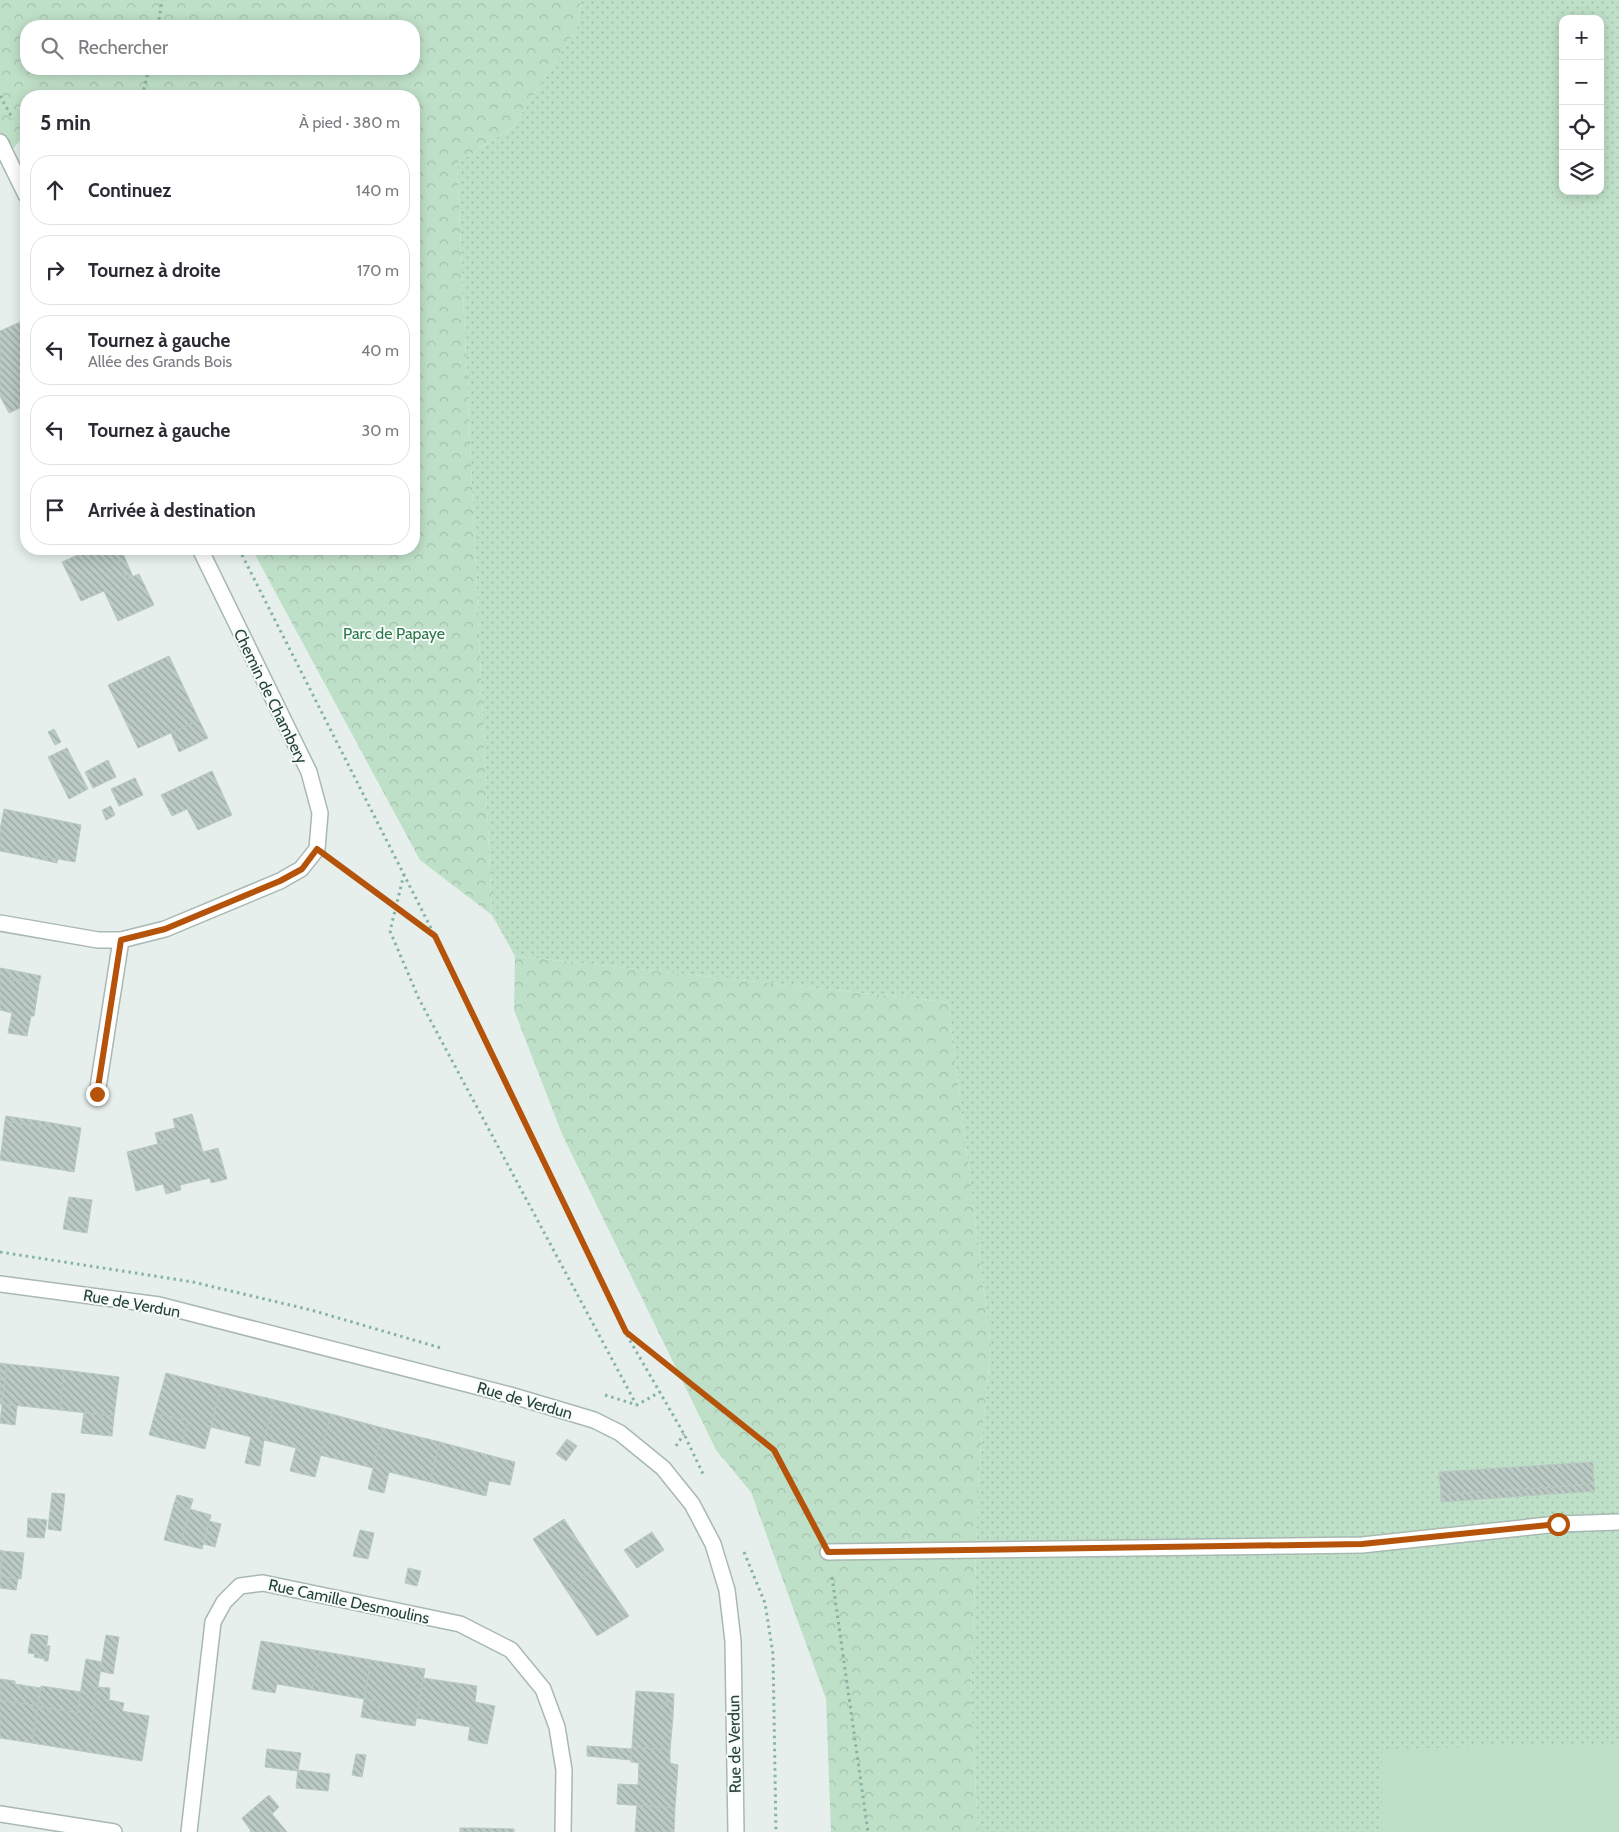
<!DOCTYPE html>
<html lang="fr">
<meta charset="utf-8">
<style>
:root{--surface:#fff;--page:#f2f2f3;--text:#2b2b33;--muted:#7c7c81;--line:#e1e1e2}
body{margin:0;font-family:Cabin,sans-serif;background:var(--page);color:var(--text)}
.controls{position:absolute;right:15px;top:15px;display:grid;overflow:hidden;border-radius:10px;box-shadow:0 2px 12px #0003}
.controls button{width:45px;height:45px;display:grid;place-items:center;padding:0;border:0;border-bottom:1px solid var(--line);background:var(--surface);color:var(--text);font:25px sans-serif}
.stop{position:absolute;width:15px;height:15px;margin:-11px;border:4px solid #b45309;border-radius:50%;background:#fff}
.stop.end{background:#b45309;border-color:#fff;box-shadow:0 1px 5px #0008}
.list{margin:0;padding:0;list-style:none}
h2{display:flex;justify-content:space-between;align-items:center;height:65px;margin:0;padding:0 20px;font-size:21px}
h2 small{font-size:16px;font-weight:400;color:var(--muted)}
.list li{display:grid;grid-template-columns:32px 1fr auto;gap:15px;align-items:center;box-sizing:border-box;height:70px;margin:0 10px 10px;padding:0 10px;border:1px solid var(--line);border-radius:20px}
.list b{display:block;font-size:19px;white-space:nowrap}
.list p{margin:0;font-size:16px;white-space:nowrap;color:var(--muted)}
.list em{font-size:16px;font-style:normal;color:var(--muted)}
.icon{flex:none;width:28px;height:28px;fill:none;stroke:currentColor;stroke-width:2;stroke-linecap:round;stroke-linejoin:round}
.map{position:relative;flex:none;width:1619px;height:1832px;overflow:hidden}
.search{position:absolute;background:var(--surface);box-shadow:0 2px 12px #0003;left:20px;top:20px;width:400px;height:55px;display:flex;align-items:center;gap:12px;box-sizing:border-box;padding:0 18px;border-radius:20px;color:var(--muted);font-size:19px}
.panel{position:absolute;background:var(--surface);box-shadow:0 2px 12px #0003;left:20px;top:90px;width:400px;height:465px;border-radius:20px}
.map>svg:first-child{display:block}
</style>
<div class="map">
<svg width="1619" height="1832" viewBox="0 0 1619 1832">
<defs>
<pattern id="grass-dots" width="8" height="8" patternUnits="userSpaceOnUse" patternTransform="scale(1.25)"><rect width="8" height="8" fill="#bfe0c8"/><path d="M2 2h.1M6 6h.1" fill="none" stroke="#a4c1ad" stroke-width="1.8" stroke-linecap="round"/></pattern>
<pattern id="forest-crowns" width="20" height="18" patternUnits="userSpaceOnUse" patternTransform="scale(1.25)"><rect width="20" height="18" fill="#bfe0c8"/><path d="M2 6a3 3 0 1 1 6 0M12 15a3 3 0 1 1 6 0" fill="none" stroke="#a4c1ad"/></pattern>
<pattern id="building-back-hatch" width="6" height="6" patternUnits="userSpaceOnUse" patternTransform="scale(1.25)"><rect width="6" height="6" fill="#bbcac4"/><path d="M-1 5l2 2M0 0l6 6M5-1l2 2" fill="none" stroke="#98a6a0"/></pattern>
</defs>
<rect width="100%" height="100%" fill="#e6efeb"/>
<path fill="url(#grass-dots)" fill-rule="evenodd" d="M581,0H1619V1832H978L971,1697L979,1467L991,1347L948,1002L515,956L492,915L457,163L512,128L577,28ZM1563,19H1600V191H1563Z"/>
<g fill="url(#forest-crowns)" fill-rule="evenodd">
<path d="M0,0H581L577,28L512,128L457,163L492,915L420,860L252,549H414V96H26V133L2,162L0,161ZM26,26H414V69H26Z"/>
<path d="M515,956L948,1002L991,1347L979,1467L971,1697L978,1832H831L826,1699L751,1492L716,1450L562,1134L514,1010Z"/>
</g>
<path fill="#bfe0c8" d="M1619,1744V1832H1382V1749Z"/>
<g fill="url(#building-back-hatch)" stroke="#b8c9c2">
<path d="M25,320L26,323V405L9,413L0,396V331Z"/>
<path d="M26,451V463L21,454Z"/>
<path d="M91,549H113L127,579L139,574L154,605L118,621L104,591L81,601L62,562Z"/>
<path d="M113,549H121L133,577L127,579Z"/>
<path d="M169,656L199,720L138,748L108,685Z"/>
<path d="M199,720L208,738L179,752L171,733Z"/>
<path d="M54,729L61,742L55,745L48,732Z"/>
<path d="M67,748L88,789L69,799L48,757Z"/>
<path d="M108,760L116,777L93,788L85,772Z"/>
<path d="M212,771L232,815L198,830L187,809L172,816L161,795Z"/>
<path d="M135,778L143,795L119,806L111,789Z"/>
<path d="M111,806L115,815L106,820L102,810Z"/>
<path d="M4,809L81,825L75,862L36,855L35,858L0,851V830Z"/>
<path d="M36,855L58,859L57,863L35,858Z"/>
<path d="M0,968L11,970L10,980L15,981V979L39,984L34,1016H31L27,1036L8,1033L12,1013L0,1010Z"/>
<path d="M11,970L41,976L39,984L15,979V981L10,980Z"/>
<path d="M192,1114L203,1152L218,1148L227,1179L211,1183L210,1178L180,1185L181,1190L166,1194L163,1184L136,1191L127,1152L165,1142L162,1131L175,1128L173,1119Z"/>
<path d="M6,1116L46,1122L45,1128L5,1121Z"/>
<path d="M5,1121L45,1128L46,1122L81,1128L74,1172L0,1160Z"/>
<path d="M162,1131L165,1142L158,1144L155,1133Z"/>
<path d="M69,1197L92,1200L87,1233L63,1229Z"/>
<path d="M0,1363L7,1364L2,1404H0Z"/>
<path d="M7,1364L64,1370L60,1410L2,1404Z"/>
<path d="M64,1370L119,1377L114,1416L60,1410Z"/>
<path d="M166,1373L221,1387L205,1449L182,1443L188,1421L155,1413Z"/>
<path d="M221,1387L275,1400L264,1440L260,1466L245,1463L251,1437L211,1427Z"/>
<path d="M275,1400L331,1414L315,1477L290,1471L296,1448L264,1440Z"/>
<path d="M2,1404L17,1406L15,1425L0,1423Z"/>
<path d="M84,1413L114,1416L112,1436L81,1433Z"/>
<path d="M155,1413L188,1421L182,1443L149,1435Z"/>
<path d="M331,1414L383,1428L373,1468L320,1455Z"/>
<path d="M383,1428L440,1442L430,1482L389,1472L384,1493L368,1489Z"/>
<path d="M567,1439L577,1446L566,1461L556,1454Z"/>
<path d="M440,1442L515,1462L510,1485L489,1481L486,1496L430,1482Z"/>
<path d="M1593,1462L1594,1484L1441,1495L1439,1472Z"/>
<path d="M1594,1484L1595,1491L1441,1502V1495Z"/>
<path d="M52,1493L65,1494L61,1531L48,1529Z"/>
<path d="M177,1495L193,1499L190,1509L174,1504Z"/>
<path d="M174,1504L190,1509L181,1544L164,1540Z"/>
<path d="M190,1509L211,1515L202,1549L181,1544Z"/>
<path d="M28,1518L47,1520L44,1538L27,1537Z"/>
<path d="M564,1519L596,1568L565,1588L533,1539Z"/>
<path d="M209,1521L221,1524L215,1547L204,1544Z"/>
<path d="M360,1530L374,1533L368,1559L353,1556Z"/>
<path d="M652,1532L664,1550L637,1568L624,1550Z"/>
<path d="M0,1550L3,1551L0,1571Z"/>
<path d="M3,1551L24,1553L21,1579L0,1576Z"/>
<path d="M408,1568L421,1571L417,1586L405,1583Z"/>
<path d="M596,1568L629,1616L597,1636L565,1588Z"/>
<path d="M0,1576L18,1579L16,1590L0,1588Z"/>
<path d="M31,1634L48,1636L45,1659L34,1657L35,1654L28,1653Z"/>
<path d="M106,1635L119,1637L113,1674L100,1671Z"/>
<path d="M261,1641L320,1651L312,1690L277,1684L275,1693L252,1689Z"/>
<path d="M47,1646H50L48,1661H44Z"/>
<path d="M320,1651L371,1660L364,1699L312,1690Z"/>
<path d="M86,1659L102,1662L87,1752L32,1743L38,1706L77,1713Z"/>
<path d="M371,1660L425,1669L415,1726L377,1720L380,1701L364,1699Z"/>
<path d="M423,1678L477,1686L475,1702L495,1706L487,1744L468,1740L470,1727L417,1718Z"/>
<path d="M0,1679L15,1681V1684L40,1688L38,1706L0,1700Z"/>
<path d="M41,1686L81,1692L77,1713L38,1706Z"/>
<path d="M97,1687L110,1688L109,1700L124,1703L122,1711L149,1716L142,1761L87,1752Z"/>
<path d="M636,1691L664,1693L673,1717L670,1750L632,1747Z"/>
<path d="M664,1693L674,1694L673,1717L667,1702Z"/>
<path d="M364,1699L380,1701L377,1720L361,1717Z"/>
<path d="M0,1700L38,1706L32,1743L0,1738Z"/>
<path d="M587,1746L632,1749L631,1760L587,1756Z"/>
<path d="M632,1747L670,1750V1763L678,1765L675,1808L617,1804L618,1784L638,1785L639,1763L631,1762Z"/>
<path d="M267,1749L301,1753L298,1771L265,1767Z"/>
<path d="M356,1754L366,1755L362,1777L352,1775Z"/>
<path d="M298,1770L330,1774L328,1791L296,1788Z"/>
<path d="M269,1795L279,1807L272,1814L287,1832H250L251,1831L242,1818Z"/>
<path d="M637,1805L675,1808L674,1832H635Z"/>
<rect x="460" y="1828" width="16" height="4"/>
<path d="M476,1828L514,1829V1832H476Z"/>
</g>
<g fill="none" stroke-linecap="round" stroke-linejoin="round">
<g stroke="#a8b8b2" stroke-width="18">
<g id="service">
<path d="M97,1094L121,940"/>
<path d="M828,1552L1362,1545L1558,1524L1619,1522"/>
</g>
</g>
<g stroke="#a8b8b2" stroke-width="18">
<g id="minor">
<path d="M0,142L26,195"/>
<path d="M0,923L98,940H121L165,929L280,881L301,869L317,849L320,813L309,772L200,549"/>
<path d="M0,1284L159,1305L510,1395L594,1420L620,1433L663,1468L692,1504L713,1544L727,1590L733,1641L736,1832"/>
<path d="M0,1814L114,1832"/>
<path d="M189,1832L213,1622L224,1602L240,1586L263,1583L460,1624L511,1650L543,1689L557,1727L564,1770L563,1832"/>
</g>
</g>
<g stroke="#86b3a5" stroke-width="3" stroke-dasharray="2.5 4" stroke-linecap="butt">
<path d="M158,26L162,0"/>
<path d="M0,96L13,119"/>
<path d="M142,96L149,69"/>
<path d="M239,549L435,936"/>
<path d="M336,863L435,936L625,1332L684,1434L703,1474"/>
<path d="M404,874L390,931L419,999L636,1404"/>
<path d="M0,1252L193,1282L311,1310L441,1348"/>
<path d="M628,1334L774,1450L817,1532"/>
<path d="M605,1395L637,1405L660,1392"/>
<path d="M676,1446L684,1434"/>
<path d="M744,1552L765,1603L773,1654L776,1832"/>
<path d="M832,1577L868,1832"/>
</g>
<use href="#service" stroke="#fff" stroke-width="15"/>
<use href="#minor" stroke="#fff" stroke-width="15"/>
</g>
<g fill="none" stroke-linecap="round" stroke-linejoin="round">
<path stroke="#b45309" stroke-width="6" d="M97,1094L121,940L165,929L280,881L302,869L317,849L435,936L626,1332L774,1450L828,1552L1362,1544L1558,1524"/>
</g>
<g text-anchor="middle" stroke-width="4" stroke-linejoin="round" paint-order="stroke">
<g font-size="16" fill="#2d7a4b" stroke="#f7fbf9">
<text x="394" y="639">Parc de Papaye</text>
</g>
<g font-size="16" fill="#24423a" stroke="#f7fbf9">
<text transform="translate(271 696) rotate(64)" y="6">Chemin de Chambery</text>
<text transform="translate(132 1303) rotate(10)" y="6">Rue de Verdun</text>
<text transform="translate(525 1400) rotate(16)" y="6">Rue de Verdun</text>
<text transform="translate(349 1601) rotate(12)" y="6">Rue Camille Desmoulins</text>
<text transform="translate(734 1744) rotate(-91)" y="6">Rue de Verdun</text>
</g>
</g>
</svg>
<div class="controls">
<button>+</button>
<button>−</button>
<button><svg class="icon" aria-label="locate" viewBox="0 0 24 24"><circle cx="12" cy="12" r="6"/><path d="M12 2v4M12 18v4M2 12h4M18 12h4"/></svg></button>
<button><svg class="icon" aria-label="layers" viewBox="0 0 24 24"><path d="M12 4l9 5-9 5-9-5zM3 14l9 5 9-5"/></svg></button>
</div>
<div class="stop" style="left:1558px;top:1524px"></div>
<div class="stop end" style="left:97px;top:1094px"></div>
<div class="search"><svg class="icon" aria-label="search" viewBox="0 0 24 24"><circle cx="10" cy="10" r="6"/><path d="M15 15l6 6"/></svg>Rechercher</div>
<section class="panel">
<h2>5 min<small>À pied · 380 m</small></h2>
<ul class="list">
<li><svg class="icon" aria-label="ahead" viewBox="0 0 24 24"><path d="M12 20V5M6 11l6-6 6 6"/></svg><div><b>Continuez</b></div><em>140 m</em></li>
<li><svg class="icon" aria-label="right" viewBox="0 0 24 24"><path d="M7 20v-9h11M14 6l5 5-5 5"/></svg><div><b>Tournez à droite</b></div><em>170 m</em></li>
<li><svg class="icon" aria-label="left" viewBox="0 0 24 24"><path d="M17 20v-9H6M10 6l-5 5 5 5"/></svg><div><b>Tournez à gauche</b><p>Allée des Grands Bois</p></div><em>40 m</em></li>
<li><svg class="icon" aria-label="left" viewBox="0 0 24 24"><path d="M17 20v-9H6M10 6l-5 5 5 5"/></svg><div><b>Tournez à gauche</b></div><em>30 m</em></li>
<li><svg class="icon" aria-label="arrive" viewBox="0 0 24 24"><path d="M6 21V4h12l-3 4 3 4H6"/></svg><div><b>Arrivée à destination</b></div></li>
</ul>
</section>
</div>
